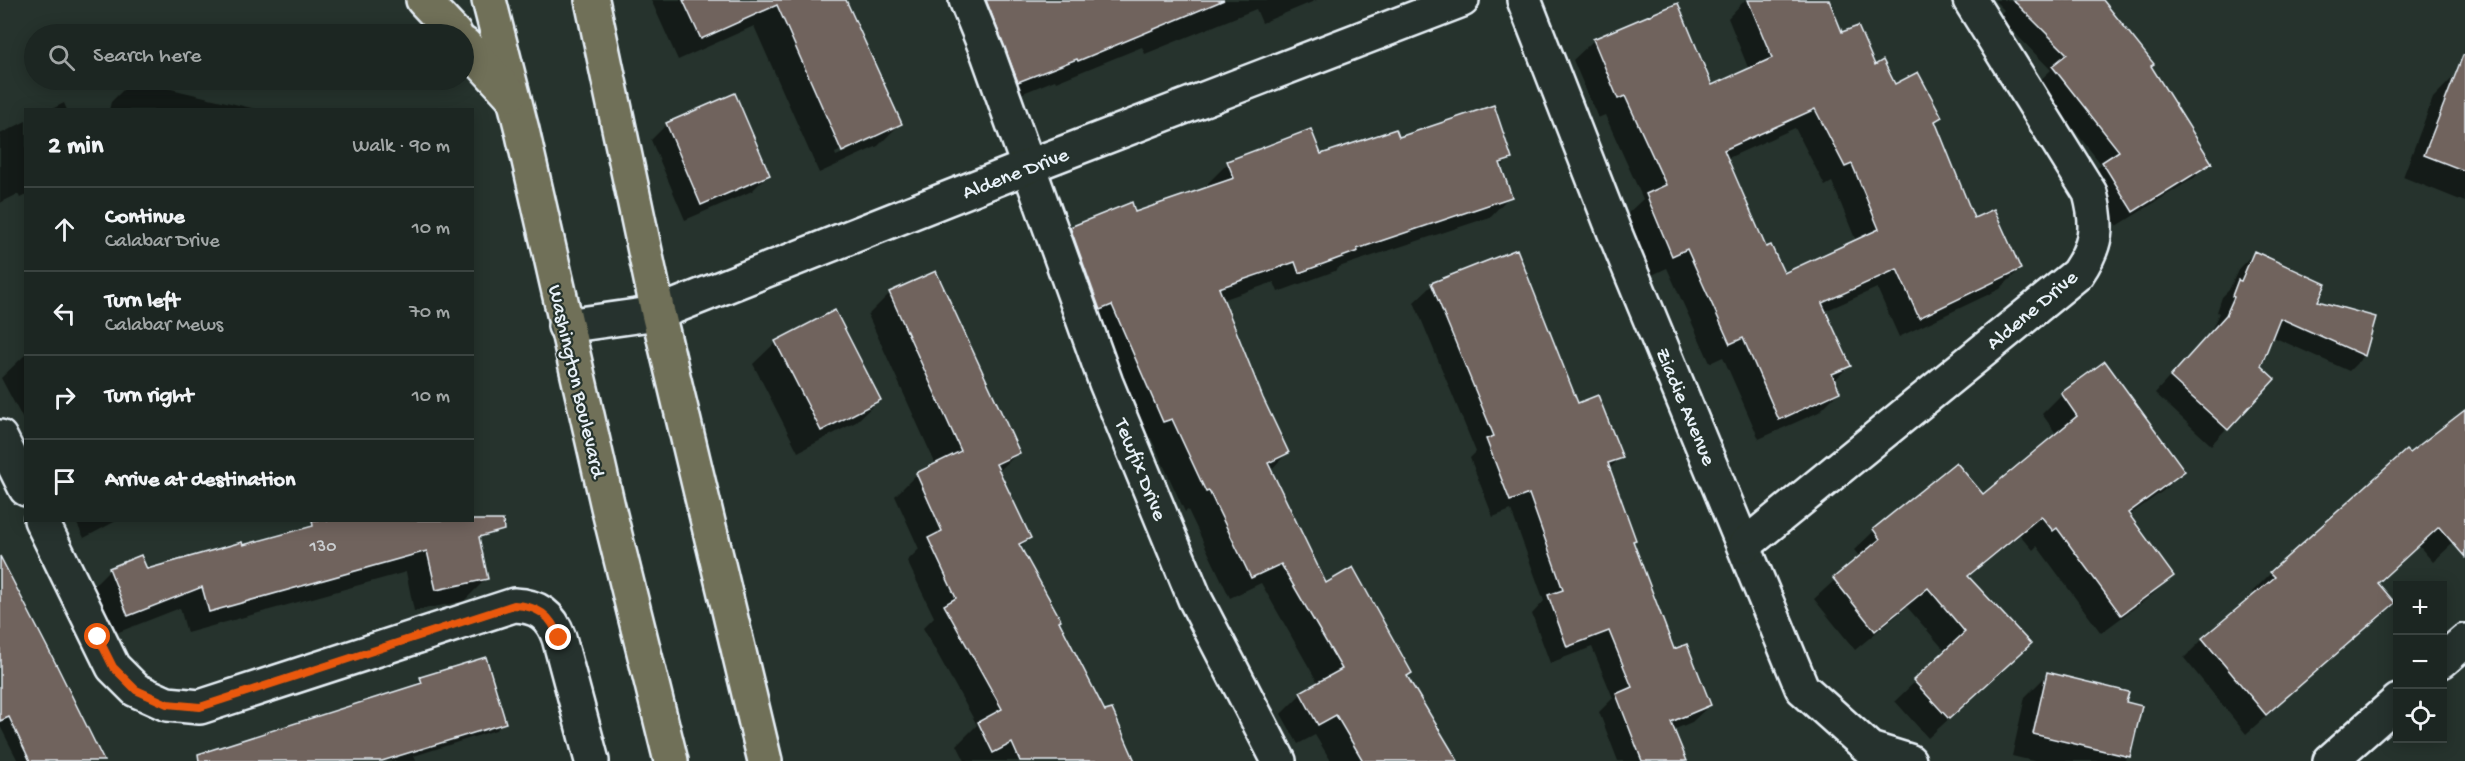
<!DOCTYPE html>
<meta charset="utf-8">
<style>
:root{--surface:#1c2622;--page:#29322f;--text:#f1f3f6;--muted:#a0a5a5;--line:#3a4340}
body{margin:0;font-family:"Gochi Hand",sans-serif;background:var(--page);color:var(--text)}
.controls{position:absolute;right:18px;bottom:18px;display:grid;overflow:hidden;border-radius:0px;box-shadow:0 3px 15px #0003}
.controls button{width:54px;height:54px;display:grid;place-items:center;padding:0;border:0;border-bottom:2px solid var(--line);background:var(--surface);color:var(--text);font:30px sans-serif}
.stop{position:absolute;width:18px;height:18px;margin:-14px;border:4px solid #ea580c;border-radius:50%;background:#fff}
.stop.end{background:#ea580c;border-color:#fff;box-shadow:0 2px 6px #0008}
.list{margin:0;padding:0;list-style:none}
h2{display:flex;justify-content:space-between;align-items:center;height:78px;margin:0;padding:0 24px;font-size:26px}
h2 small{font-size:20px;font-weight:400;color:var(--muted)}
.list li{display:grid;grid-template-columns:39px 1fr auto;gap:18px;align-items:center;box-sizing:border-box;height:84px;padding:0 24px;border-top:2px solid var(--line)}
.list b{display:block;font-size:22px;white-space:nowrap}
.list p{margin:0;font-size:20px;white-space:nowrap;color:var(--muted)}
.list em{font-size:20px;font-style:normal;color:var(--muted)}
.icon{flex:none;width:33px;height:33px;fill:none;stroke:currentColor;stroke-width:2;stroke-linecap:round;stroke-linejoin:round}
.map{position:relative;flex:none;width:2465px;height:761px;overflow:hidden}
.search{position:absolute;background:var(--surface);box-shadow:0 3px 15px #0003;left:24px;top:24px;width:450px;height:66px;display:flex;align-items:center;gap:15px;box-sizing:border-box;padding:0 21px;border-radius:33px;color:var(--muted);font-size:22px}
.panel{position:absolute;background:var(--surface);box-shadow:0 3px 15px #0003;left:24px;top:108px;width:450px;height:414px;border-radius:0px}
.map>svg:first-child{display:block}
</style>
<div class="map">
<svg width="2465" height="761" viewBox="0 0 2465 761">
<rect width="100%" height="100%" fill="#26332d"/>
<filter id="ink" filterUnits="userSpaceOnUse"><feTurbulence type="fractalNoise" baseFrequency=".0167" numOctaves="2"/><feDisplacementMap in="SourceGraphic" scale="12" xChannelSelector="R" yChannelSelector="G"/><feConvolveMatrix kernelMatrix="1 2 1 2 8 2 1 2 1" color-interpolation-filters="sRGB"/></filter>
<g filter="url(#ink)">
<g fill="#0007" fill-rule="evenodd">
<path d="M651,0H834L900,124L878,146L819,173L754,26L678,60ZM876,135V138L836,156L835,153Z"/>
<path d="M953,0H1317L1262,23L1256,9L1145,54L1142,47L1056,82L1055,80L996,104Z"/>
<path d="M1745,0H1827L1841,34L1895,86L1940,117L1934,123L1973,220L2020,269L2000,289L1899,337L1877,288L1825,311L1849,366L1834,381L1839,392L1819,412L1759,439L1723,357L1710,363L1667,268L1652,275L1626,215L1643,199L1605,115L1598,118L1573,60L1594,40L1712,87L1749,70L1728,18ZM1795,128L1825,186L1832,182L1856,241L1783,275L1765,249L1726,159Z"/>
<path d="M1994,0H2101L2150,67L2210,162L2194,178L2117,226L2087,179L2101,164L2037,83L2051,70L1998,16L2004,10Z"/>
<path d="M2465,65V202L2403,177L2433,98Z"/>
<path d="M133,80L260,110H109L111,102Z"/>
<path d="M64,103L67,110H50Z"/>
<path d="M26,121V195L20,198L18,194L0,203V134Z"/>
<path d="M667,124L768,175L752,191L685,220L651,140Z"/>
<path d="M1398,139L1510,158L1500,168L1510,196L1490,217L1339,267L1335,271L1278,292L1274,282L1222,300L1262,398L1287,453L1270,471L1325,585L1406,677L1456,761H1331L1315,735L1298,744L1281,714L1301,694L1318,683L1261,583L1230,598L1188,510L1185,512L1151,438L1143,441L1050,248L1071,228L1134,213L1210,188L1208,183L1228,163L1320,156Z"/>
<path d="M2254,253L2316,302L2375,318L2364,356L2349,371L2271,336L2259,366L2273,379L2211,445L2155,393L2210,333L2219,313L2217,312L2222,297L2229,290L2239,268Z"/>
<path d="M1432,285L1578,405L1621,457L1608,470L1632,542L1673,651L1710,705L1692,722L1673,730L1685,761H1618L1599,712L1613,698L1592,647L1550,663L1532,614L1544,601L1511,510L1493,517L1470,458L1476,452L1414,302Z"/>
<path d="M890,293L1018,453L998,472L1029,538L1019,548L1105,713L1134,761H965L957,745L977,725L923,628L934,617L907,561L919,549L895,496L917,474L936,465L868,315Z"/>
<path d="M776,342L879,400L856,422L798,452L753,364Z"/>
<path d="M26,354V425L1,378Z"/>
<path d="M2104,363L2183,471L2163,491L2128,516L2172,576L2152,595L2101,633L2037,546L2033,550L2020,535L1968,577L2009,664L1928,738L1895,701L1946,652L1907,607L1855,650L1814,599L1860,557L1854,550L1874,531L1956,464L1983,496L2057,435L2042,414L2061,395Z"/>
<path d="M2465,412V532L2433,562L2419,546L2376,584L2393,603L2246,734L2184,658L2203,639L2255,596L2252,592L2271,573L2409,455Z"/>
<path d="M472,515L486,579L464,601L414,611L406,572L187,633L180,608L106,637L88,591L110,569L146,571L307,529L313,523L472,520Z"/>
<path d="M75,520H118L84,538Z"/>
<path d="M0,557L102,761H18L0,726Z"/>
<path d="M2048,674L2125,703L2129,756L2124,761H2033L2012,756L2025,697Z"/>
<path d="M421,679L504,722L496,730L414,756L416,761H244L413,687Z"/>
</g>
<g fill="#70635d" stroke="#e8f1f8" stroke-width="1.5" fill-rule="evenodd">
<path d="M683,0H846L902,124L842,152L777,5L701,39Z"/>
<path d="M986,0H1224L1078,61L1077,59L1018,82Z"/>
<path d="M1748,0H1829L1842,32L1858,26L1875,65L1883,60L1895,84L1918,72L1942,117L1935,121L1974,218L1994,209L2021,269L1919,318L1897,269L1822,303L1851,366L1832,374L1840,392L1779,420L1743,338L1730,344L1687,249L1672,256L1646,194L1666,185L1625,96L1618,99L1593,39L1678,3L1712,85L1772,58ZM1815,109L1845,167L1852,164L1879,229L1784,273L1771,245L1766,247L1724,150Z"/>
<path d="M2013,0H2103L2154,64L2151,66L2212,163L2133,212L2102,162L2119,151L2052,66L2067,54Z"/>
<path d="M2463,55H2465V171L2424,155Z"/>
<path d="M735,93L770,175L701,205L666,123Z"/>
<path d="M1494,105L1512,159L1500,163L1512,197L1357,249L1358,251L1299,273L1295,262L1219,288L1263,398L1289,453L1268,463L1326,583L1353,567L1412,673L1407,676L1458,761H1363L1336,715L1318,725L1300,692L1342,669L1281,564L1251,578L1209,491L1206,492L1172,419L1163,422L1112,305L1100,310L1070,227L1132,202L1135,212L1234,178L1227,161L1311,129L1321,154L1396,129L1399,137Z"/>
<path d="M1517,249L1578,403L1598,395L1623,458L1608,463L1636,540L1633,541L1674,649L1687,644L1711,705L1671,722L1687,761H1642L1616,694L1632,687L1609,631L1567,647L1548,595L1563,590L1529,494L1510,501L1486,439L1494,436L1431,283Z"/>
<path d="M2254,251L2326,284L2318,301L2376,317L2365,356L2280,318L2261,366L2275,379L2228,430L2170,377L2226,315L2234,297L2232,296L2238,280L2241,281Z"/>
<path d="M936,271L1020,453L996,464L1031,538L1019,544L1061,620L1059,621L1105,711L1112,709L1135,761H1020L1012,743L993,753L978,722L1002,709L944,605L956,598L928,538L942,531L916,473L961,451L889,292Z"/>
<path d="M835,310L881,400L821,431L775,341Z"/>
<path d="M2105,361L2185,471L2128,513L2174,576L2121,615L2057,528L2053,531L2041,516L1968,576L2031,644L1949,719L1913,680L1965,632L1928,588L1875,631L1833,578L1880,539L1873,529L1956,462L1983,494L2077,416L2061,393Z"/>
<path d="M2465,410V557L2439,527L2378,583L2395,603L2266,715L2202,638L2275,577L2270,572L2406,450L2409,453Z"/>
<path d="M312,520H503L504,530L479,537L488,579L436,590L427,551L209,612L202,587L128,616L109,568L141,555L147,569L242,542L243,545L313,526Z"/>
<path d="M0,556L57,666L104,761H30L9,717L0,721Z"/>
<path d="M486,657L506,723L382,761H199L198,754L422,683L420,677Z"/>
<path d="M2047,672L2129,692L2126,702L2142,706L2130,757L2033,734Z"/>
</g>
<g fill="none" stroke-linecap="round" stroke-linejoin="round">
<g stroke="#e8f1f8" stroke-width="38">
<g id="minor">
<path d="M966,0L988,54L1106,383L1195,599L1279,761"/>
<path d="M1524,0L1614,231L1802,688L1870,749L1909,761"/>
<path d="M565,326L658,313L1027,167L1462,0"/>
<path d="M0,437L26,489"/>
<path d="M41,520L113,667L136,690L167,704L200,707L514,605C538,606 551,615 559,638L592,761"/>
<path d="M1745,545L2077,274C2097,245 2099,227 2090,193L1970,0"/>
<path d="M2442,661L2465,641"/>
<path d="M2330,761L2398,701"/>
</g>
</g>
<g stroke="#e8f1f8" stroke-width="38">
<g id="trunk">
<path d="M423,0L455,34"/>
<path d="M489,0L522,130L608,507L671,761"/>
<path d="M592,0L658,313L765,761"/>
<path d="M464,44L510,94"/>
</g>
</g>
<use href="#minor" stroke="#26332d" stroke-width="33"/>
<use href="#trunk" stroke="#706f59" stroke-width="33"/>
</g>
</g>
<g fill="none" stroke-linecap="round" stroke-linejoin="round" filter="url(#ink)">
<path stroke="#ea580c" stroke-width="8" d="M98,637L113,667L136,690L167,704L200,707L514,605C538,606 551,615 559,638"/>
</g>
<g text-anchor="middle" stroke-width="4.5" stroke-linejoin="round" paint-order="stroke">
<g font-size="18" fill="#caced1">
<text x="323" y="551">130</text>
</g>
<g font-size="21" fill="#e8f1f8" stroke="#26332d">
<text transform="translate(1015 172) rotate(-21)" y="7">Aldene Drive</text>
<text transform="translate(2031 309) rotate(-40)" y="7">Aldene Drive</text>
<text transform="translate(578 381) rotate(77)" y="7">Washington Boulevard</text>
<text transform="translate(1687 406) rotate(67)" y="7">Ziadie Avenue</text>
<text transform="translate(1142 469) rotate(68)" y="7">Tewfix Drive</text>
</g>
</g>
</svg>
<div class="controls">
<button>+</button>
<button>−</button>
<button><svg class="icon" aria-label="locate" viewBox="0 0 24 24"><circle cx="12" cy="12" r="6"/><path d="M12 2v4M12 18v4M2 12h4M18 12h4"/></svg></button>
</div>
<div class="stop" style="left:98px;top:637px"></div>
<div class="stop end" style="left:559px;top:638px"></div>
<div class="search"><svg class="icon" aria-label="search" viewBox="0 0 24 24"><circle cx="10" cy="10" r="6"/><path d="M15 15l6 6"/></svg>Search here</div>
<section class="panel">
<h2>2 min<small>Walk · 90 m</small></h2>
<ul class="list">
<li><svg class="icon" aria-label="ahead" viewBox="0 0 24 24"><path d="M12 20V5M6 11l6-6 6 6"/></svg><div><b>Continue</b><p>Calabar Drive</p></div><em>10 m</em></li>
<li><svg class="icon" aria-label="left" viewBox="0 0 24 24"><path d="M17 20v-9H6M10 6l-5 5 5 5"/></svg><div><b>Turn left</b><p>Calabar Mews</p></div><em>70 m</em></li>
<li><svg class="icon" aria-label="right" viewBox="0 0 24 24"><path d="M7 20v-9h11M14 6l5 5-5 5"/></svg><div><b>Turn right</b></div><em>10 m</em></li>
<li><svg class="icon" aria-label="arrive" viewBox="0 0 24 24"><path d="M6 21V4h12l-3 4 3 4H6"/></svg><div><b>Arrive at destination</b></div></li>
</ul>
</section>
</div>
